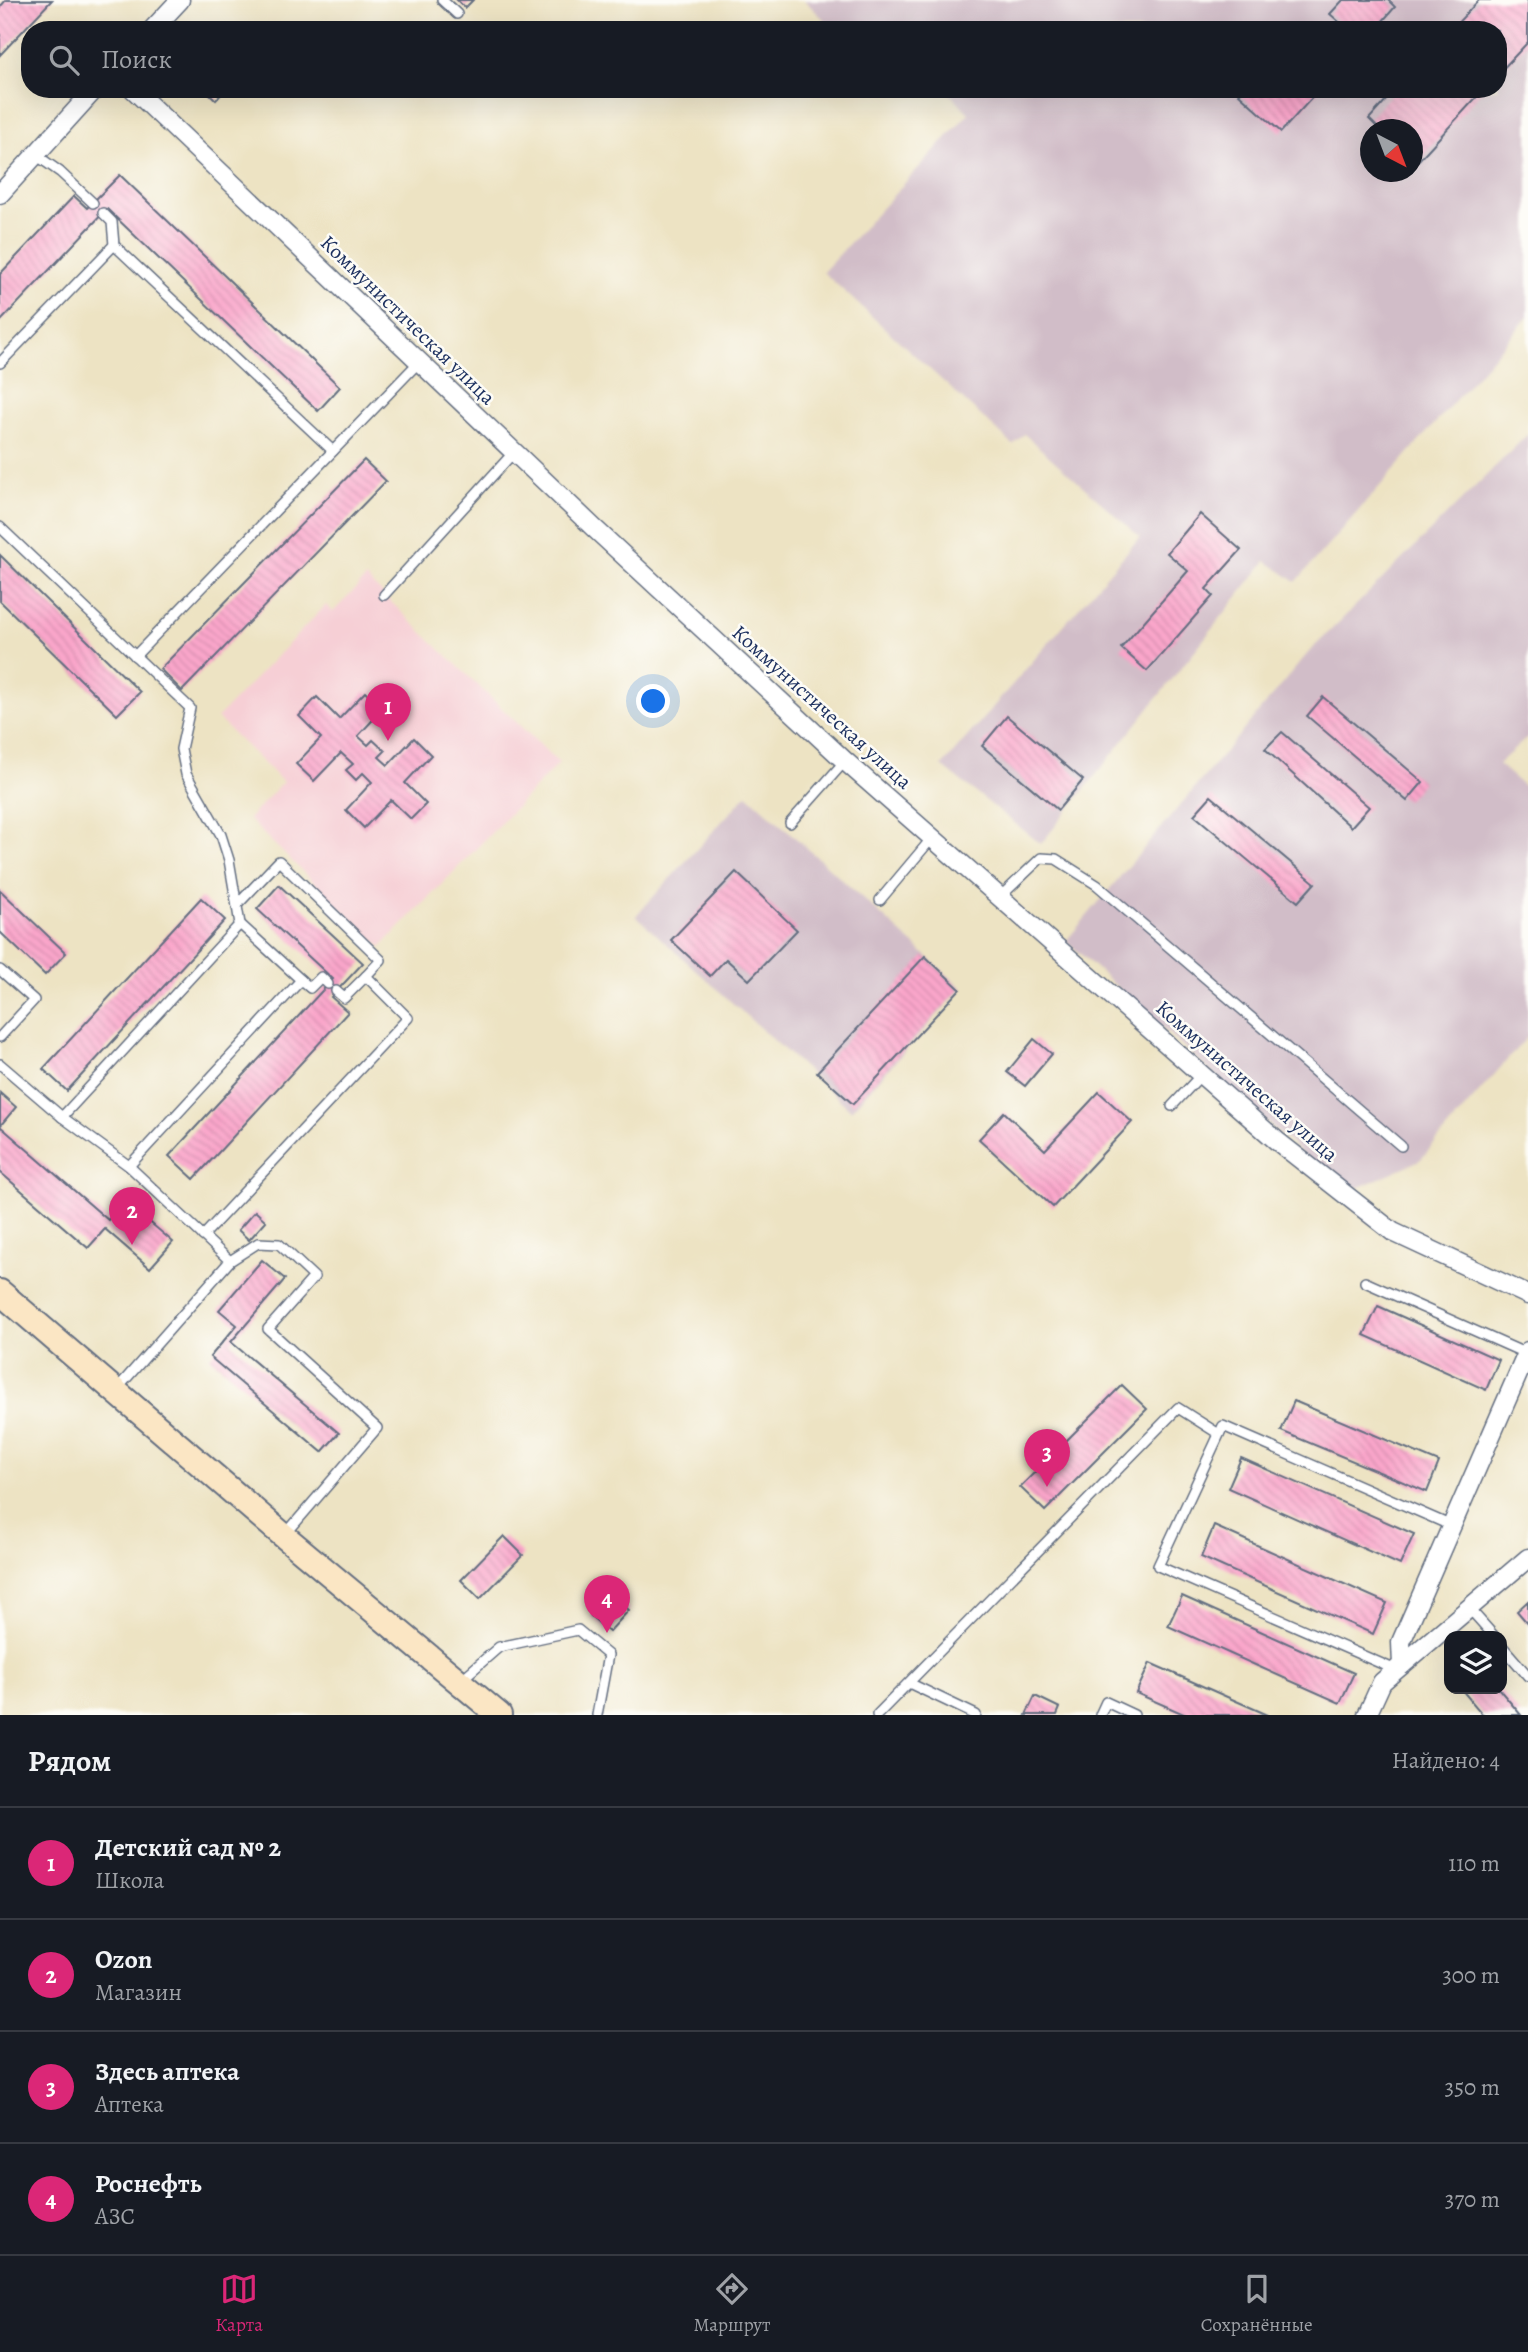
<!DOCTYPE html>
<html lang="ru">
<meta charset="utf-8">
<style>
:root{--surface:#171b24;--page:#20242c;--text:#f1f3f6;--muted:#9ea1a6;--line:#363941;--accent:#db2777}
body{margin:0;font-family:Alegreya,serif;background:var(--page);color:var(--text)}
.controls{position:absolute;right:21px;bottom:21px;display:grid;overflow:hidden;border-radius:14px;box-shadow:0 7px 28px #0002}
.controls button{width:63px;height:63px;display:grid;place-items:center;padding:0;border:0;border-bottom:2px solid var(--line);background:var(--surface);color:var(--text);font:35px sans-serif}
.compass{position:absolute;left:1360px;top:119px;width:63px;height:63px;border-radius:50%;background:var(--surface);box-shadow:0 7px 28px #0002;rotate:138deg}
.you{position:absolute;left:654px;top:702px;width:24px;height:24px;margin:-18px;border:5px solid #fff;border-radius:50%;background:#1a73e8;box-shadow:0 0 0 10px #1a73e833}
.badge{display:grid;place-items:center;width:46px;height:46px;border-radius:50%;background:var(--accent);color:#fff;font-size:23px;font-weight:700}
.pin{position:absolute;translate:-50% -58px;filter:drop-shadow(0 2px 4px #0008)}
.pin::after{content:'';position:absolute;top:37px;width:24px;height:21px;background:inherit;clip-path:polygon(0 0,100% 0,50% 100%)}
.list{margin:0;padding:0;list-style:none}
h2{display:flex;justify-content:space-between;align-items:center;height:91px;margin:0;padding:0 28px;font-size:30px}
h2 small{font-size:23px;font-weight:400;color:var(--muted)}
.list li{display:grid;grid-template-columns:46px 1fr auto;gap:21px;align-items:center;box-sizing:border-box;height:112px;padding:0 28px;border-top:2px solid var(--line)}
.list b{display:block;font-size:26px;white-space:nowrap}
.list p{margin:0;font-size:23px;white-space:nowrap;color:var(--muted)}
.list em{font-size:23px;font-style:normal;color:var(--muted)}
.icon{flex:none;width:38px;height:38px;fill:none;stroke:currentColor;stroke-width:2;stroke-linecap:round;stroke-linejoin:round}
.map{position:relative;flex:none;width:1528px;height:1715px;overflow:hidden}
.search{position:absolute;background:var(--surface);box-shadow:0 7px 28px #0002;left:21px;right:21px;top:21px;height:77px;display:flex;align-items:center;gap:18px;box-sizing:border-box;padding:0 24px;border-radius:28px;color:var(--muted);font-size:26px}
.sheet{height:539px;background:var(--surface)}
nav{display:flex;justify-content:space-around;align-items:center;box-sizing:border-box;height:98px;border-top:2px solid var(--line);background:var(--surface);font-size:19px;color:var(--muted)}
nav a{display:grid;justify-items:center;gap:4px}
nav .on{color:var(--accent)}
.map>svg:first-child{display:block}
</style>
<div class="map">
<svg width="1528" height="1715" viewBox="0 0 1528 1715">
<defs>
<pattern id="building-back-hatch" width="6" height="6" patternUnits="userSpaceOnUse" patternTransform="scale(1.75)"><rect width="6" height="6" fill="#faa6ca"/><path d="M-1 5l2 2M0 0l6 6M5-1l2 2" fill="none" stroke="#d68fb0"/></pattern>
</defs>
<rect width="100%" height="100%" fill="#fdfcf7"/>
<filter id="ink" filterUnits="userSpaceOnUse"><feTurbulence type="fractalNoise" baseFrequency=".0143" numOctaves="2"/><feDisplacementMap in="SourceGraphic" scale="14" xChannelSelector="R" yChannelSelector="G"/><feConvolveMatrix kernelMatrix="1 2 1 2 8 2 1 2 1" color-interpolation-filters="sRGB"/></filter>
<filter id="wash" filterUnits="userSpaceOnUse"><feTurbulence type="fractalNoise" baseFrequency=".00686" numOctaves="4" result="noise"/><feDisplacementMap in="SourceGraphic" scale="28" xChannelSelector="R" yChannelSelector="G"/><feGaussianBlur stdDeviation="1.57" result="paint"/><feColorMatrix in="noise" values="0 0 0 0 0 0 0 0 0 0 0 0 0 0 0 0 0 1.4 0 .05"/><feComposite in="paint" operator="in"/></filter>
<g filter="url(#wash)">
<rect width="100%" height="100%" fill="#ede3c3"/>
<path fill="#f6cfd5" d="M366,578L559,763L381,947L248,819L283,782L217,718L326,605L333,612Z"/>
<g fill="#d1bdc8" fill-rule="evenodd">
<path d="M804,0H1528V317L1296,582L1266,561L1041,844L942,766L1140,537L1024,434L1013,445L823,272L969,113L945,89H1498V30H835ZM1370,130H1412V172H1370Z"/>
<path d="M1528,434V737L1498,764L1528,790V1036L1420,1160L1346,1193L1066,941L1309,652Z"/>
<path d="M747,794L962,988L851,1110L636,916Z"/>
</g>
<g id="blocks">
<g fill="url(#building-back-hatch)">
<path d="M6,0H52L0,55V7Z"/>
<path d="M457,0H473L465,8Z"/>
<path d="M1343,0H1388L1395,7L1375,30H1342L1345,27L1330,14Z"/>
<path d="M1479,0H1528V42L1498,74V30H1451Z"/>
<path d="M205,89H226L216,100Z"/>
<path d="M1244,89H1320L1281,132L1239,94Z"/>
<path d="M1396,89H1484L1416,163L1412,159V130H1380L1369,119Z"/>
<path d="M120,175L340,387L318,411L107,209L0,322V274L74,196L87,208Z"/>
<path d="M364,460L386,481L182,691L160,669Z"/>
<path d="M1200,514L1241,550L1206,589L1213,596L1147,671L1121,648L1188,571L1167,553Z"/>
<path d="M0,555L140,692L117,715L0,601Z"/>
<path d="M365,692L383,709L358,736L368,745L373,740L385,751L379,757L388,765L414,738L431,755L405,783L426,804L411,819L391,800L364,828L346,810L372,782L363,773L356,780L346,770L353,764L341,753L314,781L296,764L321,738L299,716L317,697L339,719Z"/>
<path d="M1323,697L1423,782L1407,801L1307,716Z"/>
<path d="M1007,716L1083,780L1058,810L982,746Z"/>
<path d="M1282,732L1369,807L1351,827L1265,749Z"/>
<path d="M1211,796L1315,883L1298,902L1194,815Z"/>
<path d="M736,872L797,930L749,980L726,959L710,976L671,940Z"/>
<path d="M279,885L363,963L331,997L348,1012L194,1179L169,1156L333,979L257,909Z"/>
<path d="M0,890L66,953L45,975L0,932Z"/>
<path d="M201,898L225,920L67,1091L43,1069Z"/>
<path d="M925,956L960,989L853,1104L817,1072Z"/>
<path d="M1034,1039L1052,1054L1025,1086L1007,1072Z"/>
<path d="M1099,1092L1132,1122L1053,1207L979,1139L1004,1112L1045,1150Z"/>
<path d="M0,1093L16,1107L0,1126Z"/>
<path d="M0,1126L108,1220L125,1201L173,1242L150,1268L105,1229L88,1248L0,1172Z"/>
<path d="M255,1211L266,1221L249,1240L238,1230Z"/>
<path d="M262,1260L285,1279L231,1342L339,1433L322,1452L210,1357L237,1325L219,1310Z"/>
<path d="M1378,1306L1499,1360L1486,1390L1364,1335Z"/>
<path d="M1122,1385L1147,1409L1045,1511L1020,1487Z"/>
<path d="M1294,1401L1439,1462L1427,1492L1281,1431Z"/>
<path d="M1241,1458L1414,1534L1400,1565L1228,1488Z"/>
<path d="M1214,1526L1387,1603L1373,1634L1201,1557Z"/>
<path d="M504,1536L523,1555L480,1599L461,1580Z"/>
<path d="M611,1594L629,1610L609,1632L591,1616Z"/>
<path d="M1182,1596L1354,1673L1340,1703L1168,1626Z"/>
<path d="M1528,1601V1624L1517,1611Z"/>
<path d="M1150,1663L1268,1715H1186L1136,1693Z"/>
<path d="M1461,1689H1499L1521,1715H1483Z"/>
<path d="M1035,1696L1060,1708L1057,1715H1026Z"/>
</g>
</g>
</g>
<g filter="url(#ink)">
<use href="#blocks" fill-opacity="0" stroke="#646e81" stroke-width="2"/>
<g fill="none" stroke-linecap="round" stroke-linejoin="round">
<g stroke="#646e81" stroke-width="12">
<g id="lane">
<path d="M442,0L457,14"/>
<path d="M36,155L60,172L93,203"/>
<path d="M103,213L112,222L114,245L333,451"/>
<path d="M0,363L114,245"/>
<path d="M0,527L190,708L181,749L186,774L221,835L229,860L240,924"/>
<path d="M384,595L514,452"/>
<path d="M135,656L419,362"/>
<path d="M790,823L845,761"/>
<path d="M1000,897L1041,858L1056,859L1097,885L1401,1146"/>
<path d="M880,900L932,838"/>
<path d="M237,905L279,861L381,960L366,976"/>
<path d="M0,970L34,1000L0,1037"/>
<path d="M301,980L310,988L321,977L328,984"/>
<path d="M0,1064L62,1117L129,1166L230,1261"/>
<path d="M1172,1106L1202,1074"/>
<path d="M62,1117L240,924L301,980L129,1166"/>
<path d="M203,1236L408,1018L366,976L344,998L336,991"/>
<path d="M1365,1282L1527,1354"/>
<path d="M117,1389L230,1261L258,1243L279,1244L314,1277L268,1329L377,1428L284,1536"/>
<path d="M1469,1608L1494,1636"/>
<path d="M1502,1646L1528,1676"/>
<path d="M1396,1670L1158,1566L1223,1426L1452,1526"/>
<path d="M460,1681L499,1647L578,1630L608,1655L597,1715"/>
<path d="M909,1683L976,1715"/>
<path d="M877,1715L1178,1408L1219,1434"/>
<path d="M1100,1715L1106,1702L1134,1715"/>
</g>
</g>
<g stroke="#646e81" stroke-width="21">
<g id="street">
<path d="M152,30L180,0"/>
<path d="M133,89L594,528L845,761L1277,1141L1393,1232L1528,1295"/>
<path d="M0,194L95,89"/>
<path d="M1402,1665L1401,1642L1528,1351"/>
<path d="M1367,1715L1382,1682L1528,1558"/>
</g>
</g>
<g stroke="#646e81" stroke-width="28">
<path id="secondary" d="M0,1292L284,1536L499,1715"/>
</g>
<use href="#lane" stroke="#fff" stroke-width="9"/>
<use href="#street" stroke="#fff" stroke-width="18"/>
<use href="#secondary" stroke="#fbe6c4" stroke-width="24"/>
</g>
</g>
<g text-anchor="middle" stroke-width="5" stroke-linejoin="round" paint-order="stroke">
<g font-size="21" fill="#1b2f5e" stroke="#fdfcf7">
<text transform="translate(408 320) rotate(44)" y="7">Коммунистическая улица</text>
<text transform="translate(822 707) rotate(42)" y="7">Коммунистическая улица</text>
<text transform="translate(1247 1081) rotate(41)" y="7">Коммунистическая улица</text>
</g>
</g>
</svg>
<div class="controls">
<button><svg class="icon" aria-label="layers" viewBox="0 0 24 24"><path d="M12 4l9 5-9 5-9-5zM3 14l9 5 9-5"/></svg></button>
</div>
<svg class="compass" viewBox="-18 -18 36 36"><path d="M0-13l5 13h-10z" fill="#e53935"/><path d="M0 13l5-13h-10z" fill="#9ea1a6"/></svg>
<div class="you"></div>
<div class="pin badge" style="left:388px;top:741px">1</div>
<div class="pin badge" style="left:132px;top:1245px">2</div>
<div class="pin badge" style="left:1047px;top:1487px">3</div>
<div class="pin badge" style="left:607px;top:1633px">4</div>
<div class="search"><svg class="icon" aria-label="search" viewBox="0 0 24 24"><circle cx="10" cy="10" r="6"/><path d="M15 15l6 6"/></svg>Поиск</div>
</div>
<section class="sheet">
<h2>Рядом<small>Найдено: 4</small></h2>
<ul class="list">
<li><span class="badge">1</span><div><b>Детский сад № 2</b><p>Школа</p></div><em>110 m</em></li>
<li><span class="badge">2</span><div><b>Ozon</b><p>Магазин</p></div><em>300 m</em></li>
<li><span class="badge">3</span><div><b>Здесь аптека</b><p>Аптека</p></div><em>350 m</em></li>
<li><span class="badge">4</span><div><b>Роснефть</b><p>АЗС</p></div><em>370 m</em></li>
</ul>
</section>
<nav>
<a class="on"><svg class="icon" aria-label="map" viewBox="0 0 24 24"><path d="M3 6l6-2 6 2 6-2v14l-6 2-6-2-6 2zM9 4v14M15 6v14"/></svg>Карта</a>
<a><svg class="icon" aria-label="directions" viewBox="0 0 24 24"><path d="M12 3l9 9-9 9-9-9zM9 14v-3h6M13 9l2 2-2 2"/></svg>Маршрут</a>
<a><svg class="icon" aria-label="saved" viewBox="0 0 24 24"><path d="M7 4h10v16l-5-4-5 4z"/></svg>Сохранённые</a>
</nav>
